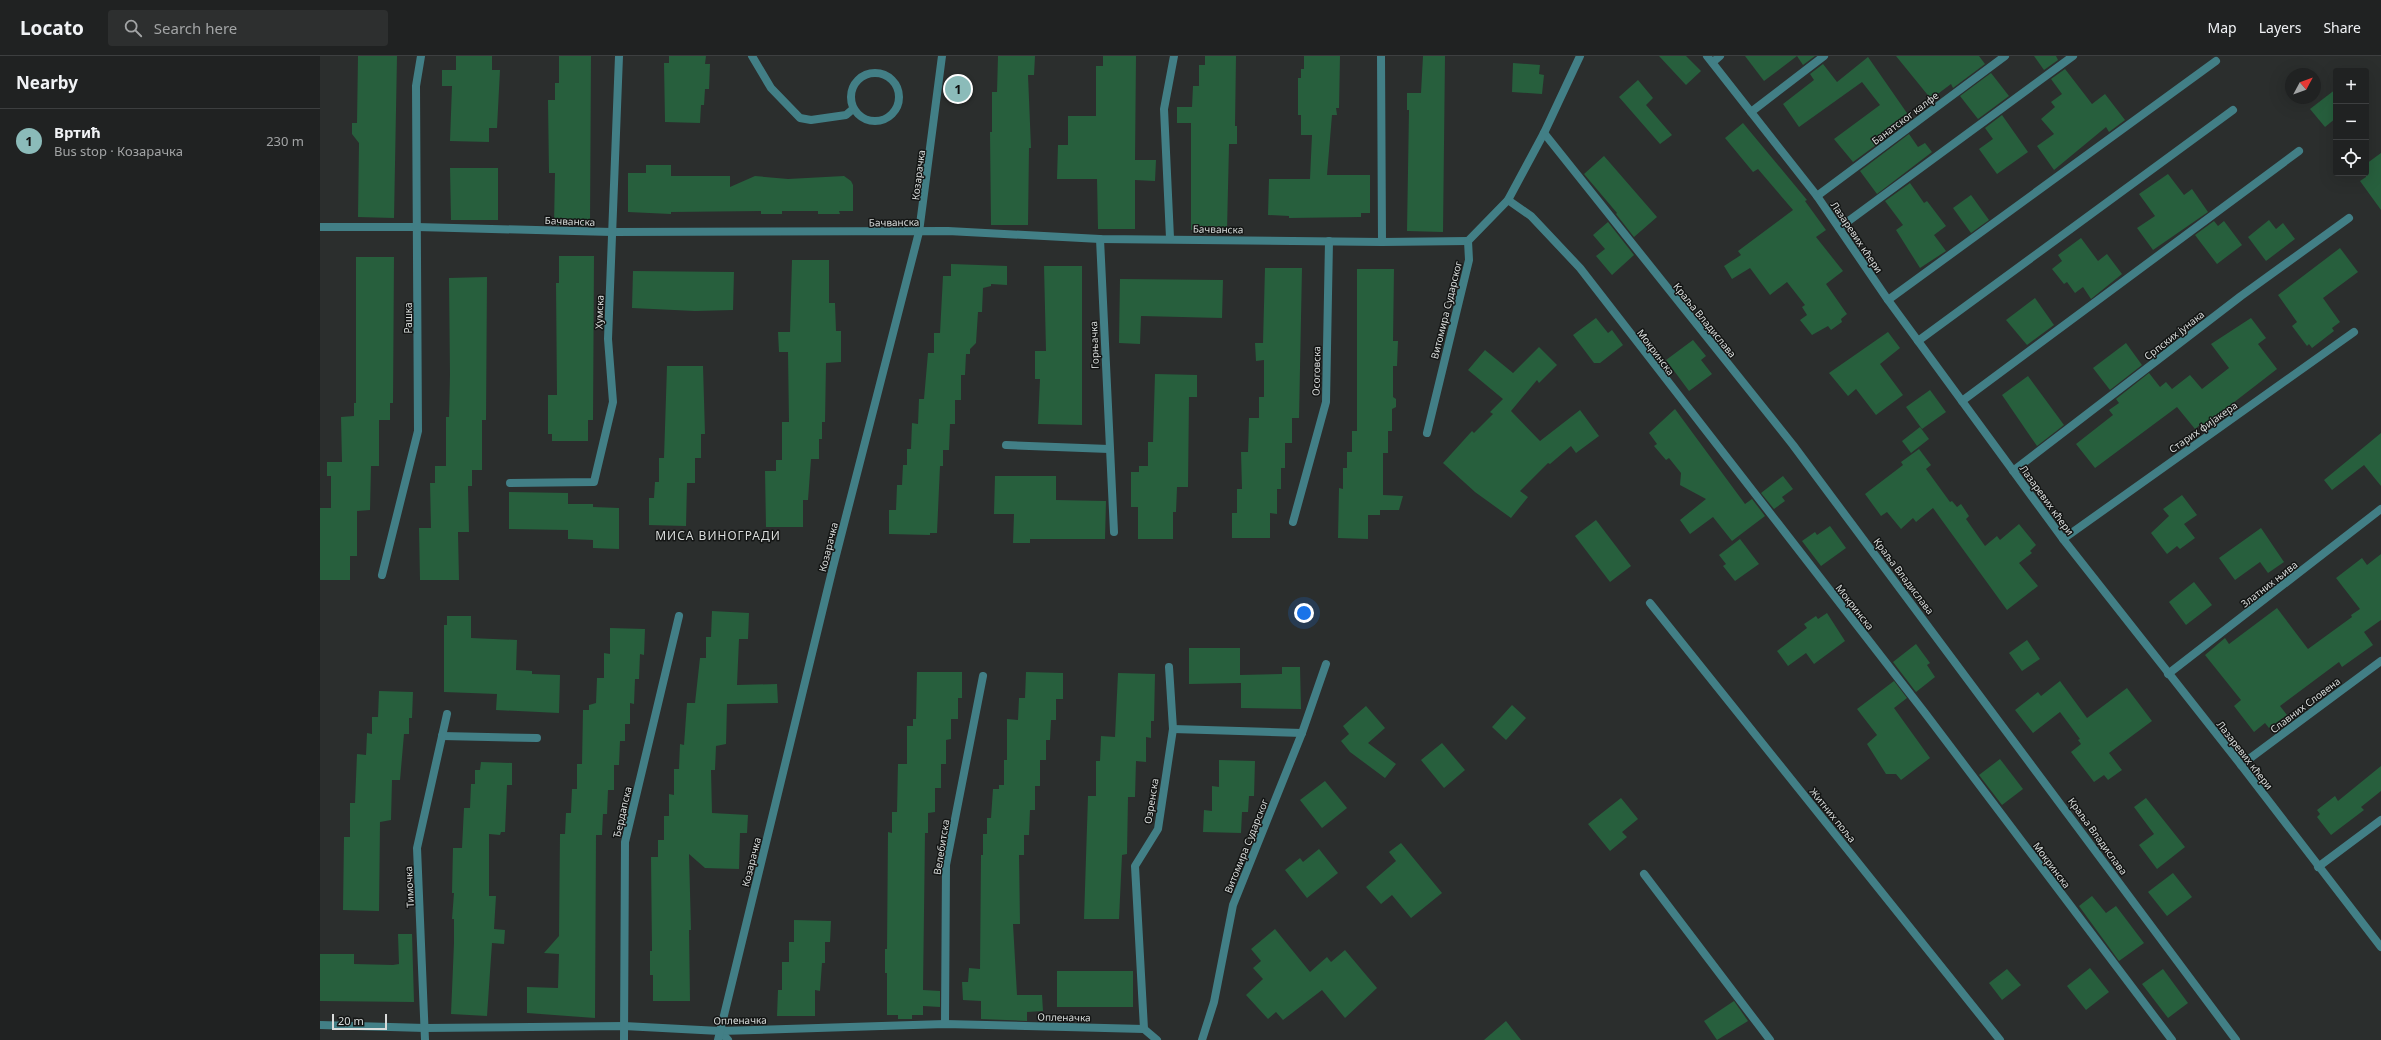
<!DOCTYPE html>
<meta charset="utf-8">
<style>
:root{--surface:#202222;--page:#2d2f2f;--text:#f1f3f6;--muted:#a2a4a5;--line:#3d3f40;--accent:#8bbbb9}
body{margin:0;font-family:"Noto Sans",sans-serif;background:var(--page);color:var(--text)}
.controls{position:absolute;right:12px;top:12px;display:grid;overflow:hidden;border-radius:4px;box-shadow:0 4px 16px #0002}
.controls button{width:36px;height:36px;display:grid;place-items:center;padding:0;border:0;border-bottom:1px solid var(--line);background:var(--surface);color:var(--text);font:20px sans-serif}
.compass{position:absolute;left:1965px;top:12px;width:36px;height:36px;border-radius:50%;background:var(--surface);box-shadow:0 4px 16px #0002;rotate:49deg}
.scale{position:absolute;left:12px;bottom:10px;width:55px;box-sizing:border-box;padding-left:4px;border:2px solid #d9dcdb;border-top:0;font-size:11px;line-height:14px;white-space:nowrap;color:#d9dcdb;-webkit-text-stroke:3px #141615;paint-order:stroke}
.you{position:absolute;left:984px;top:557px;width:14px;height:14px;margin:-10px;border:3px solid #fff;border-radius:50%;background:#1a73e8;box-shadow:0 0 0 6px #1a73e833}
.badge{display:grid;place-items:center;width:26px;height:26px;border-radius:50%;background:var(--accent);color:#111;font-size:13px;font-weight:700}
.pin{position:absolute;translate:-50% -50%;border:2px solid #fff;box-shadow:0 1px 4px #0006}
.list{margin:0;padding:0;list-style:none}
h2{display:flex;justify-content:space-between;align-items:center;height:52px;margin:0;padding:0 16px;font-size:17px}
h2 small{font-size:13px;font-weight:400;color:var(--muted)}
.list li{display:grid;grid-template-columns:26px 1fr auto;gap:12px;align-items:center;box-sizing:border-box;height:64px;padding:0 16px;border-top:1px solid var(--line)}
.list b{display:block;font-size:15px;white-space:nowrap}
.list p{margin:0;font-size:13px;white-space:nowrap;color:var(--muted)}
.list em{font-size:13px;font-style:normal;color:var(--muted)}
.icon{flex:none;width:22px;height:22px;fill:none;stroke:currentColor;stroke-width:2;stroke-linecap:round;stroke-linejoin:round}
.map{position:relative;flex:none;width:2061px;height:984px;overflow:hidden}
header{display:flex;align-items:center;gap:24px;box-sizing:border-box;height:56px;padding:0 20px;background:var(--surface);border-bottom:1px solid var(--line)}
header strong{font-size:19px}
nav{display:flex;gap:22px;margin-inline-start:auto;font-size:14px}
.search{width:280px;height:36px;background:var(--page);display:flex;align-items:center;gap:10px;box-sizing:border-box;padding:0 14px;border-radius:4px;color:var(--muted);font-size:15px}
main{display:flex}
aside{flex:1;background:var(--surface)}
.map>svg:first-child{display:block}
</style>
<header>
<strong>Locato</strong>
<div class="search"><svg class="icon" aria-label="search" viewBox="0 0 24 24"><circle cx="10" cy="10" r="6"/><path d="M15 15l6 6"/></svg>Search here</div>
<nav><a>Map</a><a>Layers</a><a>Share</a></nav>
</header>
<main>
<aside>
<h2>Nearby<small></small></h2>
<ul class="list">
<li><span class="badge">1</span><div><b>Вртић</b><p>Bus stop · Козарачка</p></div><em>230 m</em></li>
</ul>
</aside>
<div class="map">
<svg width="2061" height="984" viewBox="0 0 2061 984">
<rect width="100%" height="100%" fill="#2b2e2d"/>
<g fill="#275f3d">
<path d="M38,0H77L74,162L38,161L39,87L32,78V67H37Z"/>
<path d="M136,0H172V14H180L177,72H169V86L130,85L132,30H122V14H136Z"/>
<path d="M239,0H271L270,169H234L235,117H229L228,44H235V27H239Z"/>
<path d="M349,0H386L385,8H390L389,33H385L384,49H381L380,67L345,66L344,7H349Z"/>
<path d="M678,0H715L714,19H708L711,92H709L708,169H671L670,76H672V36H677Z"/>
<path d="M783,0H816L815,104H836L835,125L815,124V173H778L777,123H737L738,89H748V60H776V10H783Z"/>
<path d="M885,0H916L915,70H917V88H909V90L907,174H871V67H857V51H872L873,30H879V9H885Z"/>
<path d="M984,0H1020L1019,52H1016L1017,59H1012L1007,119H1050V157H1041V161L969,162V160L948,159L949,123H990L992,79H981V59H978V22H981V13H984Z"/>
<path d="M1103,0H1125L1123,176L1087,175L1089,54H1087V37H1101Z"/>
<path d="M1339,0H1366L1381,15L1366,29Z"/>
<path d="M1425,0H1477L1444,25Z"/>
<path d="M1477,0H1495L1483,9Z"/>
<path d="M1576,0H1659L1665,8L1633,32L1631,28L1611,43Z"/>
<path d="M1714,0H1736L1738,4L1724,14Z"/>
<path d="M1548,1L1589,60L1581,66L1583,69L1533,106L1514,83L1560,49L1542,26L1479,71L1463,48L1494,24L1490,18L1503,8L1517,26Z"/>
<path d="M1193,7L1220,9L1219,18L1224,19L1222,38L1192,36Z"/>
<path d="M1745,13L1772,48L1785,38L1805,64L1789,76L1786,71L1734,114L1717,90L1734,78L1721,63L1735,51L1731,46L1742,38L1731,23Z"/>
<path d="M1671,17L1689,40L1658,63L1640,40Z"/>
<path d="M1318,24L1333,42L1326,49L1352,79L1340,88L1299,41Z"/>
<path d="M2016,33V62L2005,71L1990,53Z"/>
<path d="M1682,59L1708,96L1677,118L1659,93L1673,83L1665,72Z"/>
<path d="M1423,67L1487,144L1485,145L1506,174L1496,181L1523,215L1506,228L1527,258L1521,263L1522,266L1511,274L1508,270L1492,279L1480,264L1487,259L1482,251L1485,249L1467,226L1450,239L1430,212L1412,223L1404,210L1421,199L1418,195L1473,154L1438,113L1433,116L1405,82Z"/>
<path d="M1589,78L1598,91L1605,87L1612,96L1557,138L1540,115Z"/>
<path d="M2061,97V154L2040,125L2046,121V108Z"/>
<path d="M1284,100L1337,161L1314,181L1296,158L1297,157L1264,118Z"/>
<path d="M326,109H351V120H410V131L435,120L468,123L524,120L531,125L533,129V155H519L520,158H498V155H462V158H441V155L351,156V158L308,156V117H326Z"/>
<path d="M130,112H178V164H131Z"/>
<path d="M1848,118L1864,139L1872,133L1888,156L1833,194L1817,172L1835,160L1819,138Z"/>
<path d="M1590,127L1604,147L1607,145L1626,170L1614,179L1626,195L1600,212L1576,174L1583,169L1565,145Z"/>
<path d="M1651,139L1669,164L1651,177L1633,152Z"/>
<path d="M1949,164L1956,173L1963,167L1975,183L1946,205L1928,181Z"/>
<path d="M1894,165L1898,170L1904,165L1922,189L1897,208L1875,179Z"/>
<path d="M1288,166L1314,199L1292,219L1276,200L1285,193L1273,179Z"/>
<path d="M1761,182L1778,205L1787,198L1802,218L1771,243L1763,231L1755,237L1747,226L1744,228L1732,213L1742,205L1738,199Z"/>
<path d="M2020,192L2038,216L2003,242L2020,266L2012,272L2014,275L1992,292L1989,288L1987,290L1972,270L1977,266L1958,239Z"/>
<path d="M239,200H274L273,364H268V385H232V378H228V339H237L236,227H239Z"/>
<path d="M36,201H74L73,347H70V364H59V410H51L50,454L37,455V500H30V524H0V452H11V420H7V406H22L21,361L34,360V347H36Z"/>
<path d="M472,204H509V247H515L516,275H521V306L506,307L505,366H502V383H499V403H491L488,444H483V471H446L445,415H456V404H462V366H469L468,296H459L458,276H470Z"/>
<path d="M631,208L687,210V229L671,228V230L663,232L662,256H658L656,287L650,293V298H646L645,319H641V344H635V368H630L629,394H623V410H620L617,477H610V479L569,478V454H576L577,429H582L583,409H587V393H591L592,367L598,368L599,343H604L608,297H614V277H620L623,220H631Z"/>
<path d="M724,210H762V369L718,368L720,323H715V295H726Z"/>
<path d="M945,212H982L979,362H972V387H965V412H961V433H957V458L950,457V482H912V457H917V433H922L921,396H928L929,362H939V341H944V304L936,305L935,287H943Z"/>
<path d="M1037,213H1074L1073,285H1078L1077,310H1073V341L1076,343V351L1072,353V375H1068V397H1063V439L1083,440L1079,454H1060V459H1048V483L1018,482L1019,432L1023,433V412H1027V396H1032V375H1037Z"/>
<path d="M313,215L414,216L413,254L375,255L312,252Z"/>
<path d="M167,221L166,364H162V414H152V430H148L149,476H138L139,524H100L99,472H111L110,427H115V410H126V361H129L130,319L129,222Z"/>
<path d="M800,223L903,224L902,262L821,260L820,288L799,287Z"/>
<path d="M1715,242L1734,269L1707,289L1686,264Z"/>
<path d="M1276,262L1288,277L1292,274L1303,289L1280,307H1274L1253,279Z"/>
<path d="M1931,262L1946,282L1938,288L1957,313L1882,371L1880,369L1875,373L1857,351L1775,412L1756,388L1793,359L1789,354L1799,347L1796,343L1829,317L1840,331L1846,326L1852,333L1870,319L1882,333L1909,312L1891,288Z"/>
<path d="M1568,276L1580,292L1560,308L1583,339L1556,359L1536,333L1528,340L1509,317Z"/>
<path d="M1373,284L1386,300L1381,304L1392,318L1369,335L1346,304Z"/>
<path d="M1806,287L1822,309L1790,334L1773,312Z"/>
<path d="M1219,291L1237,309L1219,327L1217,324L1191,355L1220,385L1260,354L1279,380L1256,397L1251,390L1230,408L1228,407L1200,435L1208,441L1191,462L1155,436L1123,407L1152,375L1154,377L1173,358L1170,356L1183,343L1148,314L1165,294L1193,317Z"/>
<path d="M347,310H383L385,378H381V402H375V427H367L366,470L329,469V442H334L335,426H339V402H344Z"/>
<path d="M835,318L877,319V341H869L868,431H857L856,456H853V483H818V451H811V416H819V410H828V386H833Z"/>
<path d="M1708,320L1744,369L1717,390L1682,339Z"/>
<path d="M1610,334L1626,356L1602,373L1586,351Z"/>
<path d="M1355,353L1425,448L1432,443L1445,460L1412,485L1393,461L1370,478L1360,464L1386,443L1360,429L1361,417L1349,402L1346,404L1334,390L1337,388L1329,377Z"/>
<path d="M1600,371L1609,383L1591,397L1582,385Z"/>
<path d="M2061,377V430L2044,409L2012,434L2004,424Z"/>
<path d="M1599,393L1611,409L1606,413L1630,446L1632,445L1637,451L1641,448L1649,460L1646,463L1665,490L1677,480L1680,484L1699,468L1716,489L1710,495L1712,497L1699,507L1718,530L1687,554L1613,452L1596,466L1593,462L1581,473L1567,456L1561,460L1545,438L1583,409L1581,406Z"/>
<path d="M675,420H736V444L786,445L785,483H710V487H693L694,458H674Z"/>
<path d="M1463,420L1473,433L1462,441L1465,445L1454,453L1441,437Z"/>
<path d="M189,436L248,437V448H273V451L299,452V493L273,492V484L248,483V474L189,473Z"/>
<path d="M1862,439L1877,459L1864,468L1875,482L1860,493L1857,490L1847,498L1831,477L1849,460L1843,453Z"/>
<path d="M1276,464L1311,510L1290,526L1255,480Z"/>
<path d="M1510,470L1526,492L1501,510L1482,485L1495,476L1497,479Z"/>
<path d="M1941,472L1964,506L1948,517L1940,506L1915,524L1899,502Z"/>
<path d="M1420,483L1439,508L1415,525L1403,510L1406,508L1399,499Z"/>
<path d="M2061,498V564L2044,576L2053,589L2022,611L2019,606L1960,650L1967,659L1949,672L1945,667L1934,676L1914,650L1921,644L1885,599L1905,582L1909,588L1957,552L1988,593L2032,561L2031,559L2040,553L2016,522L2042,502L2047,509Z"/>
<path d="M1874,526L1892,549L1866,569L1849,546Z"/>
<path d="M392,555L429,557L428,583H419L417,629L457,628L458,647L407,648L406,688L396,690L395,714H391L392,757L428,759L427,777H420L419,813L385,812L369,798L371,874H369L370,945H333V919H330V895H332L331,801H338V784H344V760H349V738L354,739V713H359L360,688L364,689L367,647H375L380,602H386V581H391Z"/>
<path d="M1507,557L1525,585L1494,608L1486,597L1468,610L1457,595L1487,572L1484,568L1496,560L1498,563Z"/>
<path d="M127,560H151V582L197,584L196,614L212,615V618L240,619L239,657L176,654L177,638L124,636V569H127Z"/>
<path d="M290,572L325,573L324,599L320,598L319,623H315L314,648L310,647V668H305V685H300L299,709H294V734H288L287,758H283L282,779H276L275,962L207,957V931L238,932L239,898L224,897L239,880L240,778H245L246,757H251L252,733H257V708H262L263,654H269V649L276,647L277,622H284V597L290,598Z"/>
<path d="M1707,584L1720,603L1702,615L1689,597Z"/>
<path d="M1596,588L1610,607L1607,609L1615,621L1596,636L1573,606Z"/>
<path d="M869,592H920V619L962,618V611H980L981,653L921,652V627L869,628Z"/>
<path d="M597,616H642V642H638V663H631V683L626,684V708H621V732H615V756L608,757V777H605L603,934L620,935V951L603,950V959H592V963H578V959H567V917H565V893H567L568,776L572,777V756H577L578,708H587V670H593V663H596Z"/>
<path d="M706,616L743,617V643H736V664H731L730,684H726V704H720V730H715V754H710L709,779H704V799H699L700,868H693L697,939H722L723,955L707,956V965L661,963V945L643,944L642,926H648L649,912L660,913L661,799H663V778H667V762H671L673,733H679V729H684V704H687V663L698,664L699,642H705Z"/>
<path d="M798,617L835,618L834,665H831V682L826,681V706L816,705L815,741H808L807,798L802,799L799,863H764L768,740H776V705H780L781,680L795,681Z"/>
<path d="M1574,625L1587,642L1574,652L1610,702L1581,724L1576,718H1566L1547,688L1557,679L1537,653Z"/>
<path d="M1740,625L1767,662L1807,632L1832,665L1789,697L1802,714L1788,724L1784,719L1774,726L1751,696L1761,688L1758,684L1760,683L1740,656L1713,677L1695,654L1718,636L1721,640Z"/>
<path d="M59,635L93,636L92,662H89V678H84L80,724H72L71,764L60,766L59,855L23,854L24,781H30V747H35L37,698L46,699L47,677L52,678V661H58Z"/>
<path d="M1192,649L1206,662L1186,684L1172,671Z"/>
<path d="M1046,650L1065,672L1048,687L1076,708L1065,722L1030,696L1021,685L1029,678L1023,670Z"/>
<path d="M1122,687L1145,714L1124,732L1101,704Z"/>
<path d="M1680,703L1703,733L1682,749L1659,719Z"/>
<path d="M899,704L935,705L934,740H929L928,756H922L921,777L883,776L884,754L892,755V730L899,731Z"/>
<path d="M161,706L192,707V729H187L185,776H181L180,779L169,778V840H176L174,873L185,874L184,888L172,887L167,960L131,958L134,887V863H132L134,837H132L133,792H142L144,752H150L151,728H155V714H160Z"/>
<path d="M2061,710V735L2041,751L2044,754L2011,779L1997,761L2000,758L1997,754L2015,740L2018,745Z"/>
<path d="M1005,725L1027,752L1002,772L980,744Z"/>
<path d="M1301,742L1318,763L1302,776L1307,781L1290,795L1268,768Z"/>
<path d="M1826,742L1865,791L1837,813L1819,789L1834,778L1814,751Z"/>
<path d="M1081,787L1122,837L1091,862L1072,839L1061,848L1046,831L1076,805L1069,796Z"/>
<path d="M999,793L1018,817L987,842L965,814L980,802L983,806Z"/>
<path d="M1853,817L1872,841L1847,860L1828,836Z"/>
<path d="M1772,840L1786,857L1796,850L1824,887L1799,905L1759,850Z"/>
<path d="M474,864L511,865L510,886H505V907H502L500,935L495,934V960H457L458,934H462V906H469V886H474Z"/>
<path d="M955,873L990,916L1007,901L1011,906L1025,894L1057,932L1025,962L1002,934L963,964L956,956L948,963L926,939L943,923L933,912L941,905L931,893Z"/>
<path d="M78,878H92L94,946L0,945V898H34V908L73,909L79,908Z"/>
<path d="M1770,912L1789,936L1766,954L1747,930Z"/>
<path d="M1687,913L1701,929L1682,944L1669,927Z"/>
<path d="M1843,913L1868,947L1848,962L1822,928Z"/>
<rect x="737" y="915" width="76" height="36"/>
<path d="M1414,945L1428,965L1397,984L1384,965Z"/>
<path d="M1186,965L1201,984H1164Z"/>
</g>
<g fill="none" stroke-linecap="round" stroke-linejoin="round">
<g stroke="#427f86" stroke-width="8">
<path d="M432,0L451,32L480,62L491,64L526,59L533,53"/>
<path d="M1393,6L1400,0"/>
<circle cx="555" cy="41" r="24"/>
<path d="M1224,77L1473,389L1916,984"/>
<path d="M1188,144L1211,160L1260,212L1605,657L1852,984"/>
<path d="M1598,285L1913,54"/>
<path d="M1330,547L1680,984"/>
<path d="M1324,818L1450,984"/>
<path d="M400,975L408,984"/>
</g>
<g stroke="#427f86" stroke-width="8">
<path d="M1061,0L1062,186"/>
<path d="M1387,0L1497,140L1568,244L1743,483L1921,709L2061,891"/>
<path d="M1431,56L1504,0"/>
<path d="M1497,140L1685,0"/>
<path d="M0,171H97L292,176L628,175L780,183L1062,186L1148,185"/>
<path d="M1519,172L1753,0"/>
<path d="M850,182L844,53L854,0"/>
<path d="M780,183L794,476"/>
<path d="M1568,244L1896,5"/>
<path d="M1642,345L1979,95"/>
<path d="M1107,377L1149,204L1148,185L1188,144L1224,77L1260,0"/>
<path d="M686,389L789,393"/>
<path d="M1693,415L1921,240L2029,162"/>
<path d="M190,427L274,426L293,346L288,283L299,0"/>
<path d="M973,466L1006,346L1009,185"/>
<path d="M1743,483L2034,276"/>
<path d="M62,519L98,375L96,30L101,0"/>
<path d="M1848,618L2061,453"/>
<path d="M853,673L982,677"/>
<path d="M122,680L217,682"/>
<path d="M1921,709L2061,605"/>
<path d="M1998,811L2061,764"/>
<path d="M625,968L626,809L663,620"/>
<path d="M0,969L105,972L304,970L400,975L625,968L824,973L837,984"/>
<path d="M824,973L815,810L838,773L853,673L849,611"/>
<path d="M105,984L97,792L127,658"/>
<path d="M304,984L305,786L359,560"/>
<path d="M398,984L513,511L599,176L622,0"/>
<path d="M882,984L894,946L913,849L982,677L1006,608"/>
</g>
</g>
<g text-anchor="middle" stroke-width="3" stroke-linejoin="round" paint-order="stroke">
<g font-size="10" fill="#d9dcdb" stroke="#141615">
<text transform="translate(1585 62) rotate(-37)" y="4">Банатског калфе</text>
<text transform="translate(598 119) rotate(-83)" y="4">Козарачка</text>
<text transform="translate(250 165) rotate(2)" y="4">Бачванска</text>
<text transform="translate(574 166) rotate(-1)" y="4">Бачванска</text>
<text transform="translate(898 173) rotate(1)" y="4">Бачванска</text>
<text transform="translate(1537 181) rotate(56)" y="4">Лазаревих кћери</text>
<text transform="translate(1126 254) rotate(-76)" y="4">Витомира Сударског</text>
<text transform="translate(279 256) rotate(-88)" y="4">Хумска</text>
<text transform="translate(88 262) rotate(-90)" y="4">Рашка</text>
<text transform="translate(1385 264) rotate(51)" y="4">Краља Владислава</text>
<text transform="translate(1854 279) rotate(-38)" y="4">Српских јунака</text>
<text transform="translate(774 289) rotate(-92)" y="4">Горњачка</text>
<text transform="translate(1336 296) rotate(53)" y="4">Мокринска</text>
<text transform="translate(996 315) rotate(-89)" y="4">Осоговска</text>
<text transform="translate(1883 371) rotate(-35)" y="4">Старих фијакера</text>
<text transform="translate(1727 444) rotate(54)" y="4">Лазаревих кћери</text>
<text transform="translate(508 491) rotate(-76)" y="4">Козарачка</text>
<text transform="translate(1584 520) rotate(53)" y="4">Краља Владислава</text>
<text transform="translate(1949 528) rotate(-38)" y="4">Златних њива</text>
<text transform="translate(1535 551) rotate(52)" y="4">Мокринска</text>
<text transform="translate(1985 649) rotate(-37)" y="4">Славних Словена</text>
<text transform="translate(1925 699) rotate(52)" y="4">Лазаревих кћери</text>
<text transform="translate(831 745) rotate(-81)" y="4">Озренска</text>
<text transform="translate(302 756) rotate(-77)" y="4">Ђердапска</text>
<text transform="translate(1513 759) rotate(51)" y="4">Житних поља</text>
<text transform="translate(1778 780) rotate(54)" y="4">Краља Владислава</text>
<text transform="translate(926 790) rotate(-68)" y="4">Витомира Сударског</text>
<text transform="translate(621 791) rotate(-81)" y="4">Велебитска</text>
<text transform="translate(431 806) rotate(-76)" y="4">Козарачка</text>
<text transform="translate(1732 809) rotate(53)" y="4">Мокринска</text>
<text transform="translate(89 831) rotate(-93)" y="4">Тимочка</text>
<text transform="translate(744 961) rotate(1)" y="4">Опленачка</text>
<text transform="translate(420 964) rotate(-1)" y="4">Опленачка</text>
</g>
<g font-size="12" letter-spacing="1" fill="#d9dcdb" stroke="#141615">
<text x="398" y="484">МИСА ВИНОГРАДИ</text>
</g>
</g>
</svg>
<div class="controls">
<button>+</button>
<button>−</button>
<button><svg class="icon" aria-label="locate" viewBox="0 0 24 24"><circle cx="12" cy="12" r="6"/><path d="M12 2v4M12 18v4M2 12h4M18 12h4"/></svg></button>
</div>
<svg class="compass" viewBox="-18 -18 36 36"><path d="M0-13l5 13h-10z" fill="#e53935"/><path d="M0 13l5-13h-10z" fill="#a2a4a5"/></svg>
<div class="scale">20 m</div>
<div class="you"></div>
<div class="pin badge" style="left:638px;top:33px">1</div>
</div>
</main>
